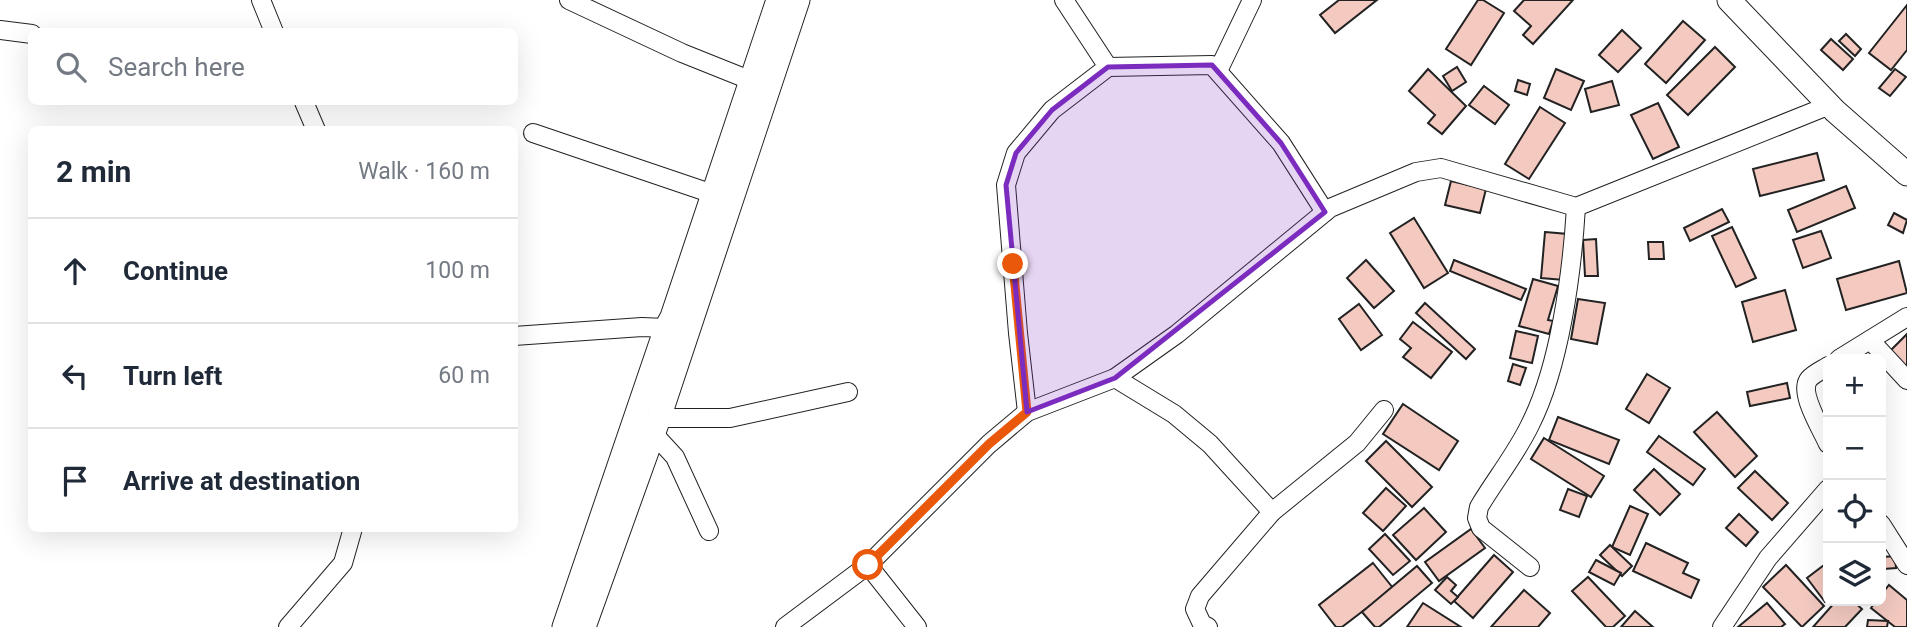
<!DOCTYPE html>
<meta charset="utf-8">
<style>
:root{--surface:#fff;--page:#f2f2f3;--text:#1f2937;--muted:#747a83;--line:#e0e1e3}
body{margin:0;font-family:Roboto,sans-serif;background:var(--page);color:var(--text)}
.controls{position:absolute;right:21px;bottom:21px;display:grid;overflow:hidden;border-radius:10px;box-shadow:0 7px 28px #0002}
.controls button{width:63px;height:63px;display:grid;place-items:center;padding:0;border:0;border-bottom:2px solid var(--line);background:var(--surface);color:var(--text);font:35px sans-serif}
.stop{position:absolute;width:21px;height:21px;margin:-16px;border:5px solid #ea580c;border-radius:50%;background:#fff}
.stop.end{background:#ea580c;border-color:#fff;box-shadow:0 2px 7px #0008}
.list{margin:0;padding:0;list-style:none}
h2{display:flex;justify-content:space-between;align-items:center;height:91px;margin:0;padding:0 28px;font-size:30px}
h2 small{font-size:23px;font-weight:400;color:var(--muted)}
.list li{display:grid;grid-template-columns:46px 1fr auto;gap:21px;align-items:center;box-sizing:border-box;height:105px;padding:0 28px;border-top:2px solid var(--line)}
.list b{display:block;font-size:26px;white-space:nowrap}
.list em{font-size:23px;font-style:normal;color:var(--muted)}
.icon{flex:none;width:38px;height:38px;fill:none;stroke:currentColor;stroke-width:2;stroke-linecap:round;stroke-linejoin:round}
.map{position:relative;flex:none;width:1907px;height:627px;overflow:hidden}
.search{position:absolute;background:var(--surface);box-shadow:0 7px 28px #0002;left:28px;top:28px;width:490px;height:77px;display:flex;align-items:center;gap:18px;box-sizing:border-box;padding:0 24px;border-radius:10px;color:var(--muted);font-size:26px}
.panel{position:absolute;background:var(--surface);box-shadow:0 7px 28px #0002;left:28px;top:126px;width:490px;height:406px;border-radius:10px}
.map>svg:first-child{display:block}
</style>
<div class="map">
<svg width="1907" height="627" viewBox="0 0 1907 627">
<rect width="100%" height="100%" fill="#fff"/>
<g fill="#f3c9c0" stroke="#222" stroke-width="2">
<path d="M1339,0H1377L1335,33L1320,15Z"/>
<path d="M1478,0H1483L1504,13L1471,65L1446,49Z"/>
<path d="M1524,0H1573L1533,44L1523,35L1531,26L1514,11Z"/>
<path d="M1907,5V50L1891,70L1869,53Z"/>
<path d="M1683,21L1705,40L1666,83L1645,64Z"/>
<path d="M1622,30L1641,48L1618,72L1599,55Z"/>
<path d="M1846,34L1861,49L1855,56L1839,41Z"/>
<path d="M1831,39L1853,59L1843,70L1821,50Z"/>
<path d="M1715,47L1735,67L1688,115L1667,95Z"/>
<path d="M1457,67L1466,82L1452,91L1443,76Z"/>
<path d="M1428,69L1466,106L1442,134L1428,123L1435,115L1409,91Z"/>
<path d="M1556,69L1584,81L1571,110L1544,98Z"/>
<path d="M1895,69L1906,77L1890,96L1879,88Z"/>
<path d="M1518,80L1530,84L1527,95L1515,91Z"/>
<path d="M1612,81L1619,105L1591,112L1585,89Z"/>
<path d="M1484,86L1509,105L1495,124L1469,105Z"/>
<path d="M1658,103L1679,147L1653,159L1631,115Z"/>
<path d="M1540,107L1565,123L1529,179L1505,164Z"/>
<path d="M1817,153L1824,180L1760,196L1753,169Z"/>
<path d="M1451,181L1486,189L1480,213L1445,205Z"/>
<path d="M1846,186L1855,208L1797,232L1788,210Z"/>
<path d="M1722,209L1729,222L1690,241L1684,228Z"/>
<path d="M1894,213L1907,220L1903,233L1888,225Z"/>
<path d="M1414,218L1448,273L1424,288L1390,233Z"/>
<path d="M1732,227L1756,278L1736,287L1712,236Z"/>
<path d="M1821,231L1831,258L1803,268L1793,240Z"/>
<path d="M1545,232L1568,234L1564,280L1541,278Z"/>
<path d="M1596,239L1598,276H1585L1583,240Z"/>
<path d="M1648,242H1663L1664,259H1649Z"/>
<path d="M1366,260L1394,291L1374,308L1347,278Z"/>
<path d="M1454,260L1526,289L1521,300L1450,271Z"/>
<path d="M1899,261L1907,293L1846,310L1837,279Z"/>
<path d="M1533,279L1558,286L1548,320L1553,321L1549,334L1519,326Z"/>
<path d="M1785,290L1796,330L1753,342L1742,302Z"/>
<path d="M1578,299L1605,303L1597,344L1571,339Z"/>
<path d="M1425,303L1475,349L1466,359L1416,313Z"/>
<path d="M1359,304L1382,335L1361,350L1339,319Z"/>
<path d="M1413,322L1452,352L1431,378L1403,357L1411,348L1400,339Z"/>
<path d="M1516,331L1538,336L1532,363L1510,358Z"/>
<path d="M1907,334V367L1890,351Z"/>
<path d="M1513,364L1526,368L1520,385L1508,381Z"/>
<path d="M1647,374L1670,388L1649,423L1626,409Z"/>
<path d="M1787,383L1790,398L1750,406L1747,392Z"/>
<path d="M1403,404L1458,441L1439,470L1383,434Z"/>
<path d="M1717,412L1757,456L1735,477L1694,432Z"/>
<path d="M1558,417L1619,440L1609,464L1549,440Z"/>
<path d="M1659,436L1705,469L1693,485L1647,452Z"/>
<path d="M1544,438L1604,476L1591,497L1531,459Z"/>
<path d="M1386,441L1432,487L1412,507L1366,461Z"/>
<path d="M1654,469L1680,494L1660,515L1634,490Z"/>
<path d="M1755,471L1788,503L1772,520L1738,488Z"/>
<path d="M1386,488L1406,506L1383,531L1363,513Z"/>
<path d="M1568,489L1587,496L1579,517L1560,510Z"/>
<path d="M1630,506L1648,514L1630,555L1612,547Z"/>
<path d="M1424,508L1446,532L1416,560L1393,535Z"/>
<path d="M1739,514L1758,532L1746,546L1726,528Z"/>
<path d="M1471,529L1485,548L1439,581L1425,562Z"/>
<path d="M1385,534L1410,561L1393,575L1369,549Z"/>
<path d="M1646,543L1688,563L1683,573L1699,580L1691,598L1633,571Z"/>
<path d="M1610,545L1632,566L1622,576L1600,555Z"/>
<path d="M1494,555L1513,572L1473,618L1454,601Z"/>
<path d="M1895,556L1896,568L1884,569L1883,557Z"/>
<path d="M1596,560L1621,573L1614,585L1589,572Z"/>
<path d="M1828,562V600L1825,602L1807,578Z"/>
<path d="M1373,563L1393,588L1342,627H1336L1319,605Z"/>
<path d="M1786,565L1824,606L1802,627L1763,587Z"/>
<path d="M1417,566L1432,583L1379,627H1375L1362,612Z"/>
<path d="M1447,577L1456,585L1451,591L1458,597L1451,604L1435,590Z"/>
<path d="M1588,577L1625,616L1613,627H1606L1572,591Z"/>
<path d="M1889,585L1907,600V627H1895L1871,608L1876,601H1881V595Z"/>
<path d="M1524,590L1550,613L1538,627H1491Z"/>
<path d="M1836,601H1853L1862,609L1845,627H1813Z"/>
<path d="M1423,603L1461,627H1407Z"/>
<path d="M1767,603L1785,624L1781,627H1738Z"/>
<path d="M1635,611L1653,627H1621Z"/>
<path d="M1868,620L1888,621L1887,627H1867Z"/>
</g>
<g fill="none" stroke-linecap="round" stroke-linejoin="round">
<g stroke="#222" stroke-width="20">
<g id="minor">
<path d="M261,0L274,32"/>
<path d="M569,0L682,53L752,81"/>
<path d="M1064,0L1108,67"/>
<path d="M0,30L32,34"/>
<path d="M1218,71L1252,0"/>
<path d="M304,102L316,130"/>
<path d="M533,133L713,194"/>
<path d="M514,336L642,327L666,328"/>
<path d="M1870,340L1907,380"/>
<path d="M1839,359L1907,317"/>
<path d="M1828,366C1822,370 1813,374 1809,379C1798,392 1822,430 1828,444"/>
<path d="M1115,378L1174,414L1210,444L1272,512"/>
<path d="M1027,412L1018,333L1006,185L1016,153L1052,110L1108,67L1212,65L1281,143L1325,212"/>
<path d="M659,418H730L848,392"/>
<path d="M653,433L675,457L709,531"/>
<path d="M1881,524L1907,565"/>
<path d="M868,565L917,627"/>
<path d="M1530,567L1481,528L1477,518L1479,507C1495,480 1516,454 1530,425C1560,366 1572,273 1576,207"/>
<path d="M288,627L343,563L353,528"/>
<path d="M785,627L868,565L989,444L1027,412L1115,378L1177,334L1330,208L1416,172L1441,168L1576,207L1830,105"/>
<path d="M1208,627L1202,624L1195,609L1200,596L1272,512L1357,443L1384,410"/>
<path d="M1722,627L1768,558L1828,489"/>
</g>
</g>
<g stroke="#222" stroke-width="25">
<g id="major">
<path d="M1729,0L1835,111L1907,174"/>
<path d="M564,627L666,328L672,317L778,0"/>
<path d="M584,627L659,418L798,0"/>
</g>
</g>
<use href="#minor" stroke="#fff" stroke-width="18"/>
<use href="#major" stroke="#fff" stroke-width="23"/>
</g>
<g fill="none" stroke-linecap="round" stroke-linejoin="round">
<path stroke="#ea580c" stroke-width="9" d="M868,565L989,444L1027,412L1013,264"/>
</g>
<path fill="#7b2cbf" fill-opacity="0.2" stroke="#7b2cbf" stroke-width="5" stroke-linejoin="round" d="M1212,65L1281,143L1325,212L1115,378L1027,412L1006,185L1016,153L1052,110L1108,67Z"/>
</svg>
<div class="controls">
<button>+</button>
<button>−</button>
<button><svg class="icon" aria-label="locate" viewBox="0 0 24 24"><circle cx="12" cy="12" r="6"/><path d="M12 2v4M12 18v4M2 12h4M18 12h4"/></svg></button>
<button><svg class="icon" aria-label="layers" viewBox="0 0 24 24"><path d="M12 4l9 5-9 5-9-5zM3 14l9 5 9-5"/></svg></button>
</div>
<div class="stop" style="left:868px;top:565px"></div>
<div class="stop end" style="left:1013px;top:264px"></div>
<div class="search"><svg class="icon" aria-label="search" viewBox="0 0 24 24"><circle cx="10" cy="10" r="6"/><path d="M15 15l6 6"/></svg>Search here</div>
<section class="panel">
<h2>2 min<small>Walk · 160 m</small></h2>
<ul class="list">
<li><svg class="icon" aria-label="ahead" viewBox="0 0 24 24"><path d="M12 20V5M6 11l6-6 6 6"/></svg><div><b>Continue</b></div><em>100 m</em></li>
<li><svg class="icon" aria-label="left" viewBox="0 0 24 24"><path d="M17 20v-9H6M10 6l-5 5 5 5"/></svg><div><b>Turn left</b></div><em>60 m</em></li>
<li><svg class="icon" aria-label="arrive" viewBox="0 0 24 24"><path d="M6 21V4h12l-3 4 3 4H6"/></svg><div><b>Arrive at destination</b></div></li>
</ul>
</section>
</div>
